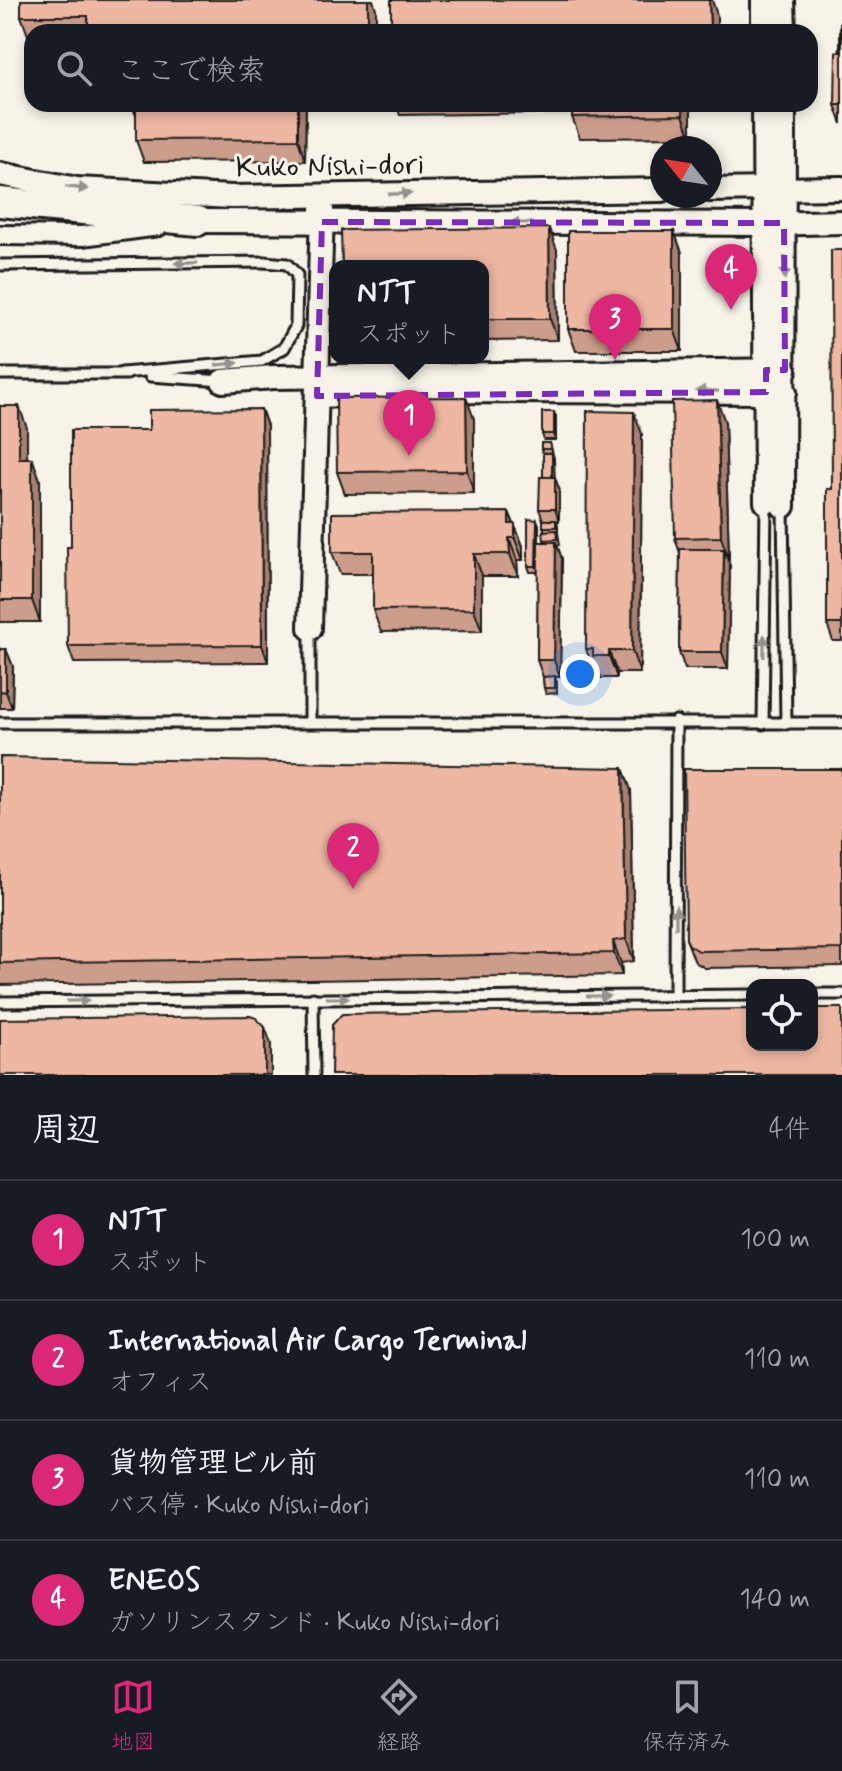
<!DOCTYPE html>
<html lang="ja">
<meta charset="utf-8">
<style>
:root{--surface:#171b24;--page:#20242c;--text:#f1f3f6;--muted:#9ea1a6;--line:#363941;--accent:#db2777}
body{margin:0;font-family:Mynerve,"Klee One",sans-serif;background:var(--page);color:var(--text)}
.controls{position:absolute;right:24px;bottom:24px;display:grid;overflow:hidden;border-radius:16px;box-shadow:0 4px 12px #0003}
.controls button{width:72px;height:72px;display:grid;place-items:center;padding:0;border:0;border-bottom:2px solid var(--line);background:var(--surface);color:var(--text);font:40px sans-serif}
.compass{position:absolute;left:650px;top:136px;width:72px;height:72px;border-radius:50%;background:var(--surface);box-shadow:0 4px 12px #0003;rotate:300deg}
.you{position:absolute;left:580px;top:674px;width:28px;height:28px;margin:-20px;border:6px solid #fff;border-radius:50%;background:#1a73e8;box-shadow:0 0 0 12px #1a73e833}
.badge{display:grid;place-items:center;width:52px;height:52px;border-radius:50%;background:var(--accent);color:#fff;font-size:26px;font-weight:700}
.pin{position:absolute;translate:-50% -66px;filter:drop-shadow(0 2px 4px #0008)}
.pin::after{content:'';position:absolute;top:42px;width:28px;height:24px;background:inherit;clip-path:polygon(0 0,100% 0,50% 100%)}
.popup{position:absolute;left:329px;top:260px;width:160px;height:104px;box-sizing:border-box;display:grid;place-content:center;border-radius:16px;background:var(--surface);filter:drop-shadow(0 2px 6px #0005);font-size:26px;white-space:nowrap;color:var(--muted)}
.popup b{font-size:30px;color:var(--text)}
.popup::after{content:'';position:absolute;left:50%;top:100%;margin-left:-16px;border:16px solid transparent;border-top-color:var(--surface)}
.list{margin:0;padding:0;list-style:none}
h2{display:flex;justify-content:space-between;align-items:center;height:104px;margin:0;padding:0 32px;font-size:34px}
h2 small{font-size:26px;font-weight:400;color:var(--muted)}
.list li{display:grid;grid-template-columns:52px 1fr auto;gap:24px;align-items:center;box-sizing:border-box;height:120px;padding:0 32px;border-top:2px solid var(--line)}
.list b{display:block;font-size:30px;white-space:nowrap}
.list p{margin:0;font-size:26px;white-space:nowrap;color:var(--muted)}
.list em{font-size:26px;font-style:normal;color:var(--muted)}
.icon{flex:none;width:44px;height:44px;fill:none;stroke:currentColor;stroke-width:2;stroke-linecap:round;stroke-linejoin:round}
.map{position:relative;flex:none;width:842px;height:1075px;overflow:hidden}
.search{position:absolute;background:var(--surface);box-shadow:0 4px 12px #0003;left:24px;right:24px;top:24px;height:88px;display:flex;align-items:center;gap:20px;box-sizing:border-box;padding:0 28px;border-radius:24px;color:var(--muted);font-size:30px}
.sheet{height:584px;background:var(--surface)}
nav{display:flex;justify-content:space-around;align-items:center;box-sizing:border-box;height:112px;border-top:2px solid var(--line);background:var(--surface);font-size:22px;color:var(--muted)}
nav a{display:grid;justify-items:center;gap:4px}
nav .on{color:var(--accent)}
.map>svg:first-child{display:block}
</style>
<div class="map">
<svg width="842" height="1075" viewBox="0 0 842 1075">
<rect width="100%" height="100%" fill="#f7f3e8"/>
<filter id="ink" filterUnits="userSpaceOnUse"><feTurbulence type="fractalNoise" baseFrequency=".0125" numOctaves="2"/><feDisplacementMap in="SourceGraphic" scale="16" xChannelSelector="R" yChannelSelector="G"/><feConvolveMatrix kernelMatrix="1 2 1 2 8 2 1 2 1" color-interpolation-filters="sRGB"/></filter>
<g filter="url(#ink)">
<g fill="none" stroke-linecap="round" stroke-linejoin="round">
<g stroke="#1c1c1c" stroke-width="15">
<g id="service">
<path d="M122,373L262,361L284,348L296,326L297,275L287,264L264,262"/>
<path d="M0,374H127"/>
<path d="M150,376L223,381"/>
<path d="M783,506L786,724"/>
<path d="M310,722V630"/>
<path d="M0,723H842"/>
<path d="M763,724L766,504"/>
<path d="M812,994H842"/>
<path d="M675,995L676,721"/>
<path d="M313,998L314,1075"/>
<path d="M0,1002L752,995"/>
</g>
</g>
<g stroke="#1c1c1c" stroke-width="24">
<path id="minor" d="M0,235L82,236L159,226"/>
</g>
<g stroke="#1c1c1c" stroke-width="28">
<g id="tertiary">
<path d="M763,0V32"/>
<path d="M783,0L784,32"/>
<path d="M764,104L766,502"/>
<path d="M0,174L77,189L232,197L662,190"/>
<path d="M710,190L842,188"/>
<path d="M198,221L764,224L842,222"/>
<path d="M223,381L274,377L785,370"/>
<path d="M317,396L469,391L785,392"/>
<path d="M783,506L784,104"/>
<path d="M310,628L322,209"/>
</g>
</g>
<g stroke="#1c1c1c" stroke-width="34">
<path id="trunk" d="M0,202L198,221"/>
</g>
<use href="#service" stroke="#f7f3e8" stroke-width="9"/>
<use href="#minor" stroke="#f7f3e8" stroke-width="18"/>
<use href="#tertiary" stroke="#f7f3e8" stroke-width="22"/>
<use href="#trunk" stroke="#f7f3e8" stroke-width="28"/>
<g stroke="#1c1c1c" stroke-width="15" stroke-linecap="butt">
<path id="service-bridge" d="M0,265L264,262"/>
</g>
<use href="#service-bridge" stroke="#f7f3e8" stroke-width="9"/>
</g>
<g fill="#cd9d8b" stroke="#1c1c1c" stroke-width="2">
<path d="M376,9V32H32V38H29L21,16Z"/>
<path d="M842,23V124L835,105Z"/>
<path d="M95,104H306L305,161L144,162L136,140V116L132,105H96Z"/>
<path d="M396,104H691V137L580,138L572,117V113L400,115Z"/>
<path d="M674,231L682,253V351H576L568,329Z"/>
<path d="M557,250L558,340L483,341V266Z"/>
<path d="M842,250V641H833L827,624Z"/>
<path d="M0,406L27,428V458H32L40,480V622H0Z"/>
<path d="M261,409L267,426L268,662L74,663L68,646L71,547L149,430Z"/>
<path d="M556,417V440H544L542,434Z"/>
<path d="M474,419V493L345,494L337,472Z"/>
<path d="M725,422L729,559H727L730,566L728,669H685L679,652L680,553L675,538Z"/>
<path d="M642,434L640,673H617V678H601L599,671H594L586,649Z"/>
<path d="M550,443L554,459V477L559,489V521H557L558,525V533L560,545H557L562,559L560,677H555L557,682V693L546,694L544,688L543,677L537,660L538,572H530L528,566L537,520L539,525V542H545L543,520L539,509L543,477V454L541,449Z"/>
<path d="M509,512L523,546V560H517L518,576H482V631L381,632L373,610V574H340L332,552Z"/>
<path d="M0,649L13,666L12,708H0Z"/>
<path d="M0,757L631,790L634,961L621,963L622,975L0,985Z"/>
<path d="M842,769V966L705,968L695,962L686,939Z"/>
</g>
<g fill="#a78071" stroke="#1c1c1c" stroke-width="2">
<path d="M368,0H373L376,9V32H368Z"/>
<path d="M709,0H712L717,15V32H710Z"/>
<path d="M298,104H306L305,161L298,139Z"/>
<path d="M683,104H691V137L683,115Z"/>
<path d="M549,228L557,250L558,340L550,319Z"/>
<path d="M674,231L682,253V351L674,329Z"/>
<path d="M466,397L474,419V493L467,471Z"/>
<path d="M717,400L725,422L729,559L721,537Z"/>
<path d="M19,406L27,428V480L19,458Z"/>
<path d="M261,409L267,426L268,662L262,645Z"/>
<path d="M554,412L556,417V440L554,434Z"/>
<path d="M634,412L642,434L640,673L632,651Z"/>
<path d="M550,443L554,459L555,483L552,478V453Z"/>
<path d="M32,458L40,480V622L32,600Z"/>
<path d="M555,477L559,489V521L555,509Z"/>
<path d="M509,512L523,546V560L509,524Z"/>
<path d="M537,520L539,525V572L536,566Z"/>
<path d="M509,538L517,560L518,576L510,554Z"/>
<path d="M556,542L562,559L560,677L554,660Z"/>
<path d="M724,549L730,566L728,669L722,652Z"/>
<path d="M474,554L482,576V631L474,609Z"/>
<path d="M6,649L13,666L12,708L6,692Z"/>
<path d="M609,651L617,673V678L609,656Z"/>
<path d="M623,768L631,790L634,961L626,939Z"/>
<path d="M613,941L621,963L622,975L614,953Z"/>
<path d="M265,1027L271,1044V1075H265Z"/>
</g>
<g fill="#eeb7a2" stroke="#1c1c1c" stroke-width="2">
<path d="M21,0H368V32H88V16H21Z"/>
<path d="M391,0H709L710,32H391Z"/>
<path d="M840,23H842V105H835L836,52H840Z"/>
<path d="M136,104H298V139L136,140Z"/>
<path d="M572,104H683V115L572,117Z"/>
<path d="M549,228L550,319H483V266H342L341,230Z"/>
<rect x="568" y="231" width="106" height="98"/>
<path d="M831,250H842V624H827V489H832Z"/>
<path d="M466,397L467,471L337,472L336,398Z"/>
<path d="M717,400L721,537L675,538L672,401Z"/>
<path d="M0,406H19V458H32V600H0Z"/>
<path d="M261,409L262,645L68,646L67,547H71V430H149V410Z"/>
<path d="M587,411L634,412L632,651H609V656H593V649H586Z"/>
<rect x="542" y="412" width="12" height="22"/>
<rect x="541" y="443" width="9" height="6"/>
<rect x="543" y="453" width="9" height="24"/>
<path d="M540,477H555V509H539Z"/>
<path d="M509,512V524H515V538H509L510,554H474V609L373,610V552H332V513Z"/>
<path d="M528,519L537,520L536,566H528Z"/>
<rect x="543" y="520" width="13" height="7"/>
<path d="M557,530L558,539L544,540L543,531Z"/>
<path d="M538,542H556L554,660H537Z"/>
<path d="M680,549H724L722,652H679Z"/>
<path d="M0,649H6V692L0,691Z"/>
<path d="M555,676V688H544L543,677Z"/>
<path d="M0,757L623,768L626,939L613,941L614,953L0,963Z"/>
<path d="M684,769H842V949L699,951L689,945L686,939Z"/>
<path d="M812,1008H842V1075H331L332,1025L342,1014L752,1009V1045H812Z"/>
<path d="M250,1016L256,1018L265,1027V1075H0V1019Z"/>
</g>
<defs><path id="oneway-solid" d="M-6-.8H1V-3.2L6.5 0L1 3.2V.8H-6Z" transform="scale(2)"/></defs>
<g fill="#94928c">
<use href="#oneway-solid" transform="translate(77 188) rotate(6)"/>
<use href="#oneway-solid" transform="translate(400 194) rotate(-1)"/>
<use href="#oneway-solid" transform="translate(521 223) rotate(-180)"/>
<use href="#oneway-solid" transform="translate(186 263) rotate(179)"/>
<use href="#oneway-solid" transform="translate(785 268) rotate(90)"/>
<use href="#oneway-solid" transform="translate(227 364) rotate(-5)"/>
<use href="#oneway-solid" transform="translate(707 391) rotate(-179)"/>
<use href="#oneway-solid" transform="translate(764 646) rotate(-89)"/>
<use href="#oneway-solid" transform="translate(676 917) rotate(-90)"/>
<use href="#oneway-solid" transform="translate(598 996)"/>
<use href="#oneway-solid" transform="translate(338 998)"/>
<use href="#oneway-solid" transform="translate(78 1001) rotate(-1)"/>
</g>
</g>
<path fill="none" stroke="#7b2cbf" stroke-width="6" stroke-dasharray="16 10" stroke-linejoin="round" d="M322,222L784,223L785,370H766V392L317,396Z"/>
<g text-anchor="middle" stroke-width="6" stroke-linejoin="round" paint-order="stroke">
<g font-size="30" fill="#1c1c1c" stroke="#f7f3e8">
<text transform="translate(330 165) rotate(-1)" y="10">Kuko Nishi-dori</text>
</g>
</g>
</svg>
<div class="controls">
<button><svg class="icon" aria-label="locate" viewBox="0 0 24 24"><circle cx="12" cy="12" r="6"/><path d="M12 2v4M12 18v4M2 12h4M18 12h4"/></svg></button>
</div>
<svg class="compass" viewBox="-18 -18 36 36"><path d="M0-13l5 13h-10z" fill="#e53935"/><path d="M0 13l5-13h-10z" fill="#9ea1a6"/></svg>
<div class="you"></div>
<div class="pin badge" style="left:409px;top:456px">1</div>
<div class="popup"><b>NTT</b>スポット</div>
<div class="pin badge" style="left:353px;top:889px">2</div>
<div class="pin badge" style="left:615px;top:360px">3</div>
<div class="pin badge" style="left:731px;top:310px">4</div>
<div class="search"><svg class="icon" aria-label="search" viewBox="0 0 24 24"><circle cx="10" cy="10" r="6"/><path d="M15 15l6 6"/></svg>ここで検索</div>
</div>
<section class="sheet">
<h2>周辺<small>4件</small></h2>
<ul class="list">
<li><span class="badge">1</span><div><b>NTT</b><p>スポット</p></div><em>100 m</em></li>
<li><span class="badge">2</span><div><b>International Air Cargo Terminal</b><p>オフィス</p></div><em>110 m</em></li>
<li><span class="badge">3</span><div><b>貨物管理ビル前</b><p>バス停 · Kuko Nishi-dori</p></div><em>110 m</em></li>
<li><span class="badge">4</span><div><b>ENEOS</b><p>ガソリンスタンド · Kuko Nishi-dori</p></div><em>140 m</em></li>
</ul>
</section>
<nav>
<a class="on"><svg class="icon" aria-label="map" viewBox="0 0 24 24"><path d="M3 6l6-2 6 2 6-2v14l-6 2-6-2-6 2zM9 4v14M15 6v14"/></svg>地図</a>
<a><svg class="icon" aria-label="directions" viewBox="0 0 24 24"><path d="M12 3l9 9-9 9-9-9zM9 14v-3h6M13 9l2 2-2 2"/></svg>経路</a>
<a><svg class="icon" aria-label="saved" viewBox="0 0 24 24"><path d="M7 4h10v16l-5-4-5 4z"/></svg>保存済み</a>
</nav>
